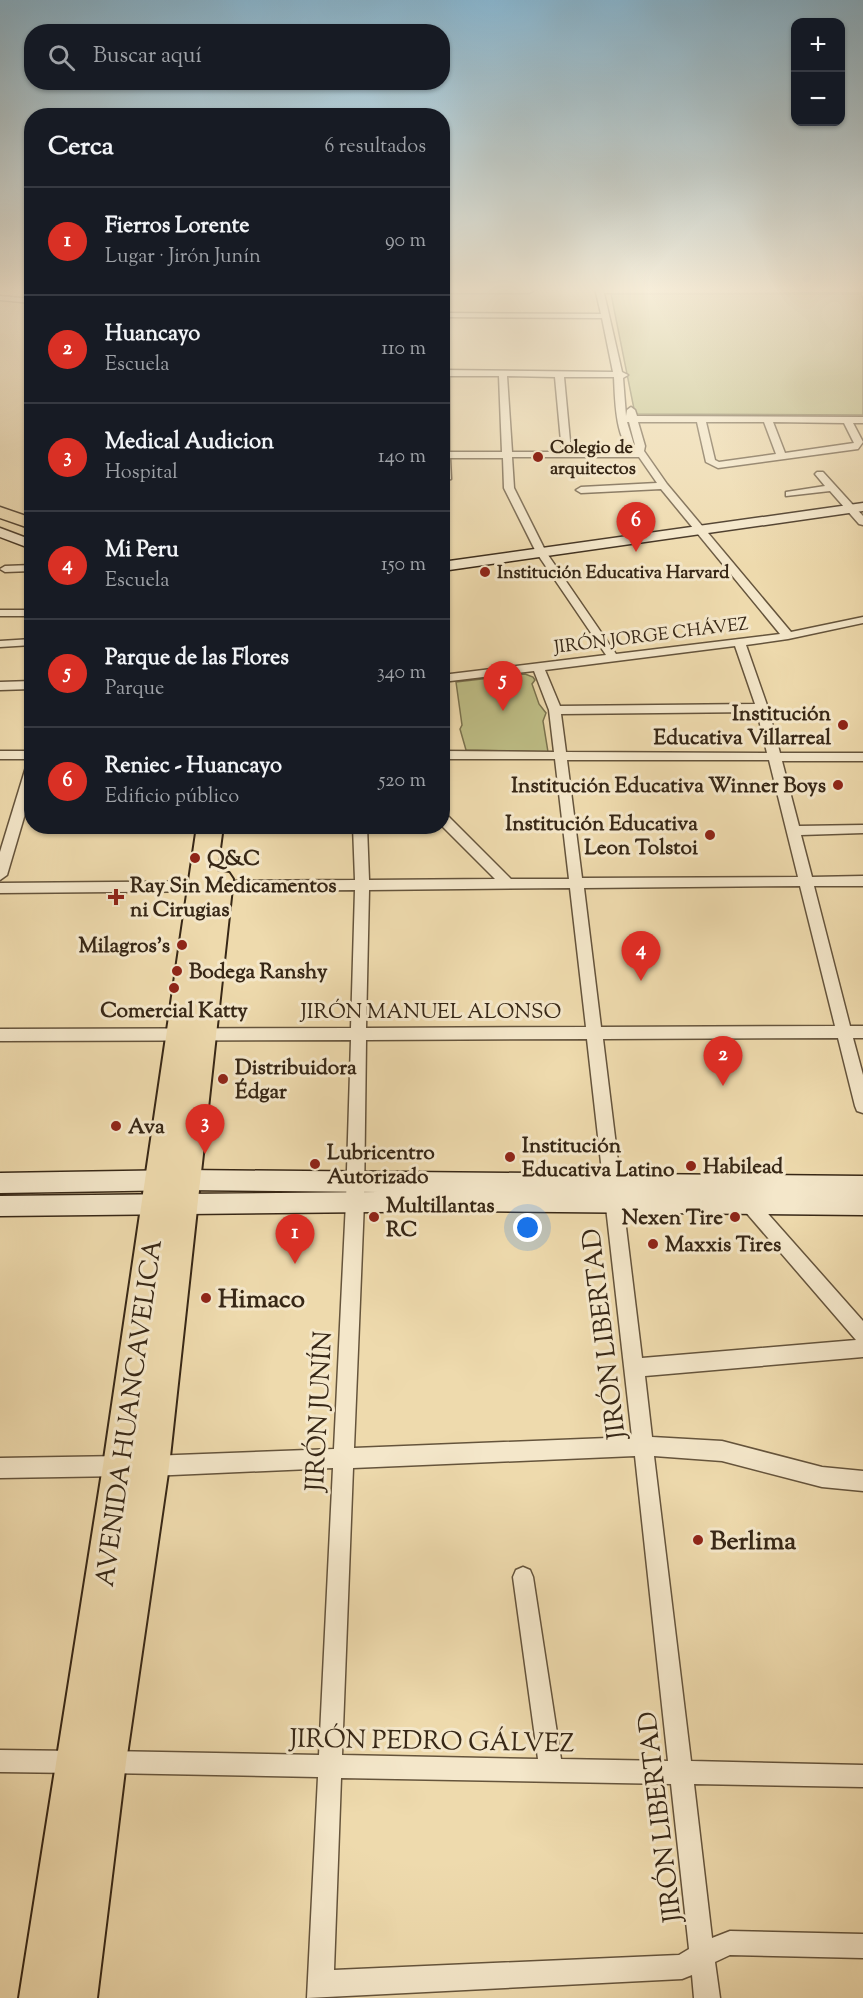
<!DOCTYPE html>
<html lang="es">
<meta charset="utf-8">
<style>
:root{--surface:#171b24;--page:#242831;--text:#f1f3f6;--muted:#9ea1a6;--line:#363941;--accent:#d93025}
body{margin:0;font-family:"Sorts Mill Goudy",serif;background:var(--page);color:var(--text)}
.controls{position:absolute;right:18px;top:18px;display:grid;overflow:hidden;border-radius:12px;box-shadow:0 2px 4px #0004}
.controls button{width:54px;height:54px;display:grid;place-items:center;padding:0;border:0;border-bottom:2px solid var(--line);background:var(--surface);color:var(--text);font:30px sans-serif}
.you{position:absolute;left:528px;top:1228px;width:21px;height:21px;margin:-15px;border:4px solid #fff;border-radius:50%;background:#1a73e8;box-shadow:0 0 0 9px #1a73e833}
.badge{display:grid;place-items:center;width:39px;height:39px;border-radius:50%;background:var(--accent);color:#fff;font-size:20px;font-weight:700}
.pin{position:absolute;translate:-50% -50px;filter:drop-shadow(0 2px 3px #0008)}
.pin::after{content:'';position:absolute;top:32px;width:21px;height:18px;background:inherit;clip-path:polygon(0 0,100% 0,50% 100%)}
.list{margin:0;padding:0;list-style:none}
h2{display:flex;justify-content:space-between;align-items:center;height:78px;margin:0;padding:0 24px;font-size:26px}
h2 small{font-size:20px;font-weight:400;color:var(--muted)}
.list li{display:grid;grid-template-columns:39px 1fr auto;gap:18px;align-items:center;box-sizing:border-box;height:108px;padding:0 24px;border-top:2px solid var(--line)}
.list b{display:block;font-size:22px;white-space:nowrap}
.list p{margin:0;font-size:20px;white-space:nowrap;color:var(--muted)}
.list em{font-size:20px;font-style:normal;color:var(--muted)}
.icon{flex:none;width:33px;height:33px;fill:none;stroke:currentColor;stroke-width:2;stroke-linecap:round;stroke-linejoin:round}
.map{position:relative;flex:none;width:863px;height:1998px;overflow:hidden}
.search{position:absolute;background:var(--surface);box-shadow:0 2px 4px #0004;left:24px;top:24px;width:426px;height:66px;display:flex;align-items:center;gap:15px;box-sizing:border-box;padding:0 21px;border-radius:24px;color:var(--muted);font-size:22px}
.panel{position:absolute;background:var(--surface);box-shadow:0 2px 4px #0004;left:24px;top:108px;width:426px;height:726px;border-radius:24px}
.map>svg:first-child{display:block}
</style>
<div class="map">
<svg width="863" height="1998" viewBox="0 0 863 1998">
<rect width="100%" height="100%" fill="#eedaad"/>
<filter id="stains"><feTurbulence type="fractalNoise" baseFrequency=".00333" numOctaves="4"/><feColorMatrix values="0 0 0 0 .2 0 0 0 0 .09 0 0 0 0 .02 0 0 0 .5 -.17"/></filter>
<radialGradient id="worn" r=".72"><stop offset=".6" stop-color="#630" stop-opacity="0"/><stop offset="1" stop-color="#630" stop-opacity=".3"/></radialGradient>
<g fill="#bebe86" stroke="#7a724e" stroke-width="1.5">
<path d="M611,294H861L863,299V415L635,414Z"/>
<path d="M525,674L533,677L535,680L532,684L539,704L546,713L543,721L548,752L466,750L460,729L462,725L456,682Z"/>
</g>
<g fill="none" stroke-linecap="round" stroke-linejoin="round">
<g stroke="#65543c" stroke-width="3">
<g id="street">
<path d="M595,288H863V292L604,293L622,372L628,375L623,378L626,416L627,410L631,407L635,410L637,416L863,417V423H853L863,442L858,449L718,468L706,462L697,422H638L645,446L644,451L667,484L791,632L863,617V623L788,639L746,645L768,708L780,753H863V761H782L799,826L863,825V833L801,835L812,877L863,876V886H814L850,1026H863V1038H853L863,1075V1113L857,1111L855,1106L838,1038L603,1039L642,1358L856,1340L743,1209L740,1204L743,1199L749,1197L755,1199L863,1321V1357L645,1376L652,1437L722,1441L822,1467L863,1471V1491L822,1487L722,1461L654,1456L691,1761L863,1765V1787L694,1784L712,1938L730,1931L863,1934V1958L730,1955L715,1962L720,1998H694L692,1975L682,1979L307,1998L318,1777L107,1773L99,1770L96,1762L99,1754L107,1751L319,1755L333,1468L150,1476L143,1473L140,1466L143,1459L150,1456L334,1449L346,1202L351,1040L0,1041V1029L351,1028L355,890L0,893V883L355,880L353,826H367L369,880L495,879L442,826V814L447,815L511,879H569L555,759H442V751L554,752L549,710L534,671L442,682V675L606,655L536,552L504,488L503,458H450L451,479L442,481V370L613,372L602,318L442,317V313L601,314ZM449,376H499L502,452H449ZM507,376L555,377L562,452H512ZM564,377H614C615,396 615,440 632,451L571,452ZM627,422H629L635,445H634ZM706,422H764L776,454L719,462L715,460ZM773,422L844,423L854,443L785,453ZM512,457H639L657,483L581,487L576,490L581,493L661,489L780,634L616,654L546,552L514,488ZM735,646L755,704L560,706L545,670ZM757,712L767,753L566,752L561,714ZM567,760H769L798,877L582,878ZM800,886L835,1026L601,1027L584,888ZM570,888L586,1027L366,1028L369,890ZM587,1039L632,1437L354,1448L364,1202L366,1040ZM635,1456L668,1761L561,1759L533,1577L530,1570L523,1567L516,1570L513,1577L538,1759L342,1755L353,1468ZM341,1778L671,1784L689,1949L679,1955L334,1970Z"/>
<path d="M442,289H529L533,291L529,293H442Z"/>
<path d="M0,296L32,299V303L0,300Z"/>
<path d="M817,472H823L863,516V525L859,524L830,491L786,496V492L825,486L815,474Z"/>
<path d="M32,565V571L5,572L0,569L5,566Z"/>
<rect x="0" y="610" width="32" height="6"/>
<path d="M32,639V645L0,647V641Z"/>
<path d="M32,681V689L0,690V682Z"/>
<rect x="0" y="751" width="32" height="8"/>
<path d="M32,763V790L7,875L0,880V852L26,767Z"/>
<path d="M123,1456L130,1459L133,1466L130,1473L123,1476L0,1478V1458Z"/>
<path d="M0,1750L77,1751L85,1754L88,1762L85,1770L77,1773L0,1772Z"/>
</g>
</g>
<g stroke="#372716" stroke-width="3">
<g id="secondary">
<path d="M863,503V511L442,571V562Z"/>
<path d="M0,528L32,540V549L0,537Z"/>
<path d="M184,1170L863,1176V1215L470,1211L0,1216V1196L377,1192L184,1190L0,1193V1173Z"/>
</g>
</g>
<g stroke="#372716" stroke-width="3">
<path id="primary" d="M0,507L32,518V529L0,518Z"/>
</g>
<g stroke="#372716" stroke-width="4">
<path id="highway" d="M197,826H223L217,871L229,873L233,879L169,1466L126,1762L97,1998H19L103,1466Z"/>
</g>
<use href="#street" fill="#f4e7ca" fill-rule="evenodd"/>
<use href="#secondary" fill="#f4e7ca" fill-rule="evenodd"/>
<use href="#primary" fill="#eedaad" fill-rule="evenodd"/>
<use href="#highway" fill="#eedaad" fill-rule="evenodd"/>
</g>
<linearGradient id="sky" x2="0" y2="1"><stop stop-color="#88b6d0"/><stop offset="0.51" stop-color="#f7eeda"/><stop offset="1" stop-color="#f7eeda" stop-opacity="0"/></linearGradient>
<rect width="863" height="567" fill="url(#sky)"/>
<g fill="#8f2418" stroke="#f4e7ca" stroke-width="2">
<circle cx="538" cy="457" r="6"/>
<circle cx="485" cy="572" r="6"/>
<circle cx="843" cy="725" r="6"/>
<circle cx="838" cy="785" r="6"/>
<circle cx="710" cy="835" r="6"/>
<circle cx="195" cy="858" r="6"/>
<path d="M113 888h6v6h6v6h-6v6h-6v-6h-6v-6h6z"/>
<circle cx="182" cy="945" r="6"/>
<circle cx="177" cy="971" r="6"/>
<circle cx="174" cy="988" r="6"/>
<circle cx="223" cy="1079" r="6"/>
<circle cx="116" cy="1126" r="6"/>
<circle cx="510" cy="1157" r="6"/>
<circle cx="315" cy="1164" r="6"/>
<circle cx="691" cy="1166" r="6"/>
<circle cx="374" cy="1217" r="6"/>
<circle cx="735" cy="1217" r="6"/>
<circle cx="653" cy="1244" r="6"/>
<circle cx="206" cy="1298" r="6"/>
<circle cx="698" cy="1540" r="6"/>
</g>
<g text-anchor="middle" stroke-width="6" stroke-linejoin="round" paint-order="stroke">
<g font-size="18" font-weight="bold" fill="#372716" stroke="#f4e7ca" text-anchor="start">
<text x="550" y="453">Colegio de<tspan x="550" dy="21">arquitectos</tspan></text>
<text x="497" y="578">Institución Educativa Harvard</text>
</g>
<g font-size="18" fill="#372716" stroke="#f4e7ca">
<text transform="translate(651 635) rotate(-7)" y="6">JIRÓN JORGE CHÁVEZ</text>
</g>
<g font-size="21" font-weight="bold" fill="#372716" stroke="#f4e7ca" text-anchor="start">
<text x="831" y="720" text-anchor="end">Institución<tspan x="831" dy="24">Educativa Villarreal</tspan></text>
<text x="826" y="792" text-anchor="end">Institución Educativa Winner Boys</text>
<text x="698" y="830" text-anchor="end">Institución Educativa<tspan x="698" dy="24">Leon Tolstoi</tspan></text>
<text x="207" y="865">Q&amp;C</text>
<text x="130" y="892">Ray Sin Medicamentos<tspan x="130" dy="24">ni Cirugias</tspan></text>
<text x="170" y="952" text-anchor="end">Milagros's</text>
<text x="189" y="978">Bodega Ranshy</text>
<text x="174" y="1017" text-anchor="middle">Comercial Katty</text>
<text x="235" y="1074">Distribuidora<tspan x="235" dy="24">Édgar</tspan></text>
<text x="128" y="1133">Ava</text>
<text x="522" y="1152">Institución<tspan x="522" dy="24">Educativa Latino</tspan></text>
<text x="327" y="1159">Lubricentro<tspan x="327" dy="24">Autorizado</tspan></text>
<text x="703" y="1173">Habilead</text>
<text x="386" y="1212">Multillantas<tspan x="386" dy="24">RC</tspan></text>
<text x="723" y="1224" text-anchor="end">Nexen Tire</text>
<text x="665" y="1251">Maxxis Tires</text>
</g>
<g font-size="21" fill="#372716" stroke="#f4e7ca">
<text x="431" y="1018">JIRÓN MANUEL ALONSO</text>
</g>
<g font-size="26" font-weight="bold" fill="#372716" stroke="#f4e7ca" text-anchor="start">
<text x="218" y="1307">Himaco</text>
<text x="710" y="1549">Berlima</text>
</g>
<g font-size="26" fill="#372716" stroke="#f4e7ca">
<text transform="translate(603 1334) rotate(-97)" y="9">JIRÓN LIBERTAD</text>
<text transform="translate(318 1411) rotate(-87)" y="9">JIRÓN JUNÍN</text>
<text transform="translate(128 1413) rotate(-82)" y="9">AVENIDA HUANCAVELICA</text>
<text transform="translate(432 1740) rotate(1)" y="9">JIRÓN PEDRO GÁLVEZ</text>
<text transform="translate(659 1817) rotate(-97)" y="9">JIRÓN LIBERTAD</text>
</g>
</g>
<rect width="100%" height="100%" filter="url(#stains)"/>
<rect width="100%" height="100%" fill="url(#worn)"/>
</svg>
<div class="controls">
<button>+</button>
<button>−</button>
</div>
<div class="you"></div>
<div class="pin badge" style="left:295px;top:1264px">1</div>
<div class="pin badge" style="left:723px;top:1086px">2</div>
<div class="pin badge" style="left:205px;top:1154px">3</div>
<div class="pin badge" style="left:641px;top:981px">4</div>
<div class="pin badge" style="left:503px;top:711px">5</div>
<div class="pin badge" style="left:636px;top:552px">6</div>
<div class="search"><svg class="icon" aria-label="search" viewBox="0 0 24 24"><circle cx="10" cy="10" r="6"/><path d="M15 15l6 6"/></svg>Buscar aquí</div>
<section class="panel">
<h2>Cerca<small>6 resultados</small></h2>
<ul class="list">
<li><span class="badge">1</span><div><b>Fierros Lorente</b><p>Lugar · Jirón Junín</p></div><em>90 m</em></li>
<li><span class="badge">2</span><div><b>Huancayo</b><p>Escuela</p></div><em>110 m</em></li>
<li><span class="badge">3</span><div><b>Medical Audicion</b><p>Hospital</p></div><em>140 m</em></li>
<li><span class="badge">4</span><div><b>Mi Peru</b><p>Escuela</p></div><em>150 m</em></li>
<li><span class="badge">5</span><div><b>Parque de las Flores</b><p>Parque</p></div><em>340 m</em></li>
<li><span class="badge">6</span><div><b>Reniec - Huancayo</b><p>Edificio público</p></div><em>520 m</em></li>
</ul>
</section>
</div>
